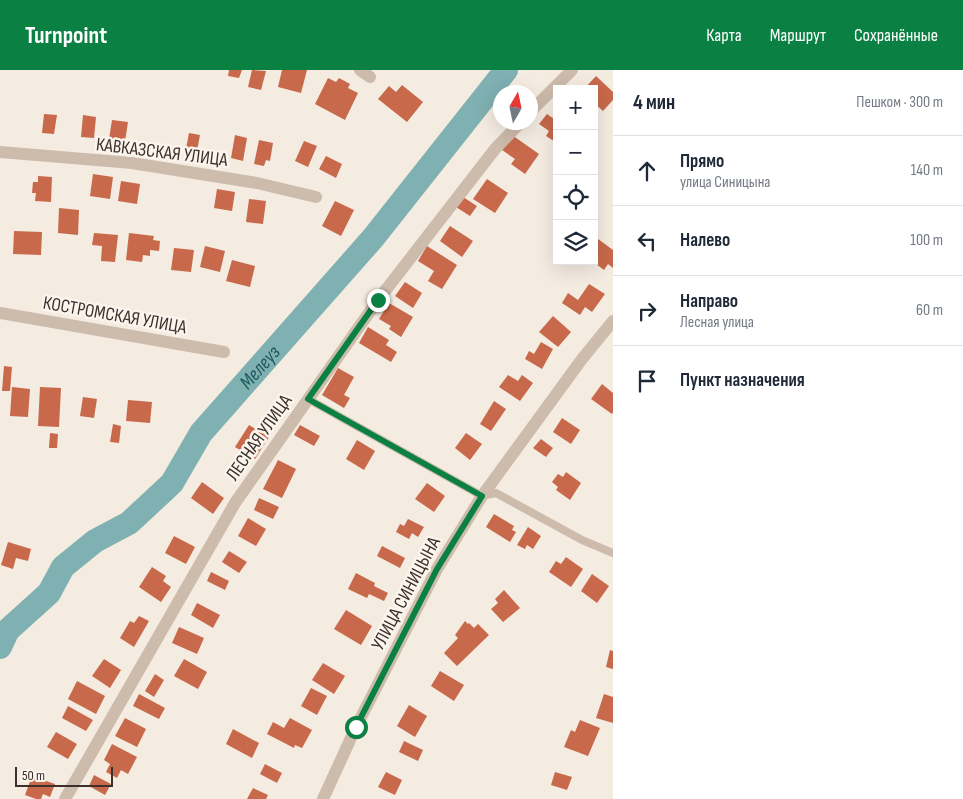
<!DOCTYPE html>
<html lang="ru">
<meta charset="utf-8">
<style>
:root{--surface:#fff;--page:#f2f2f3;--text:#1f2937;--muted:#747a83;--line:#e0e1e3;--accent:#0b8043}
body{margin:0;font-family:"Sofia Sans Condensed",sans-serif;background:var(--page);color:var(--text)}
.controls{position:absolute;right:15px;top:15px;display:grid;overflow:hidden;border-radius:0px;box-shadow:0 5px 20px #0002}
.controls button{width:45px;height:45px;display:grid;place-items:center;padding:0;border:0;border-bottom:1px solid var(--line);background:var(--surface);color:var(--text);font:25px sans-serif}
.compass{position:absolute;left:493px;top:15px;width:45px;height:45px;border-radius:50%;background:var(--surface);box-shadow:0 5px 20px #0002;rotate:9deg}
.scale{position:absolute;left:15px;bottom:12px;width:98px;box-sizing:border-box;padding-left:5px;border:2px solid #3b302b;border-top:0;font-size:14px;line-height:18px;white-space:nowrap;color:#3b302b;-webkit-text-stroke:4px #fbf5ee;paint-order:stroke}
.stop{position:absolute;width:15px;height:15px;margin:-11px;border:4px solid #0b8043;border-radius:50%;background:#fff}
.stop.end{background:#0b8043;border-color:#fff;box-shadow:0 1px 5px #0008}
.list{margin:0;padding:0;list-style:none}
h2{display:flex;justify-content:space-between;align-items:center;height:65px;margin:0;padding:0 20px;font-size:21px}
h2 small{font-size:16px;font-weight:400;color:var(--muted)}
.list li{display:grid;grid-template-columns:32px 1fr auto;gap:15px;align-items:center;box-sizing:border-box;height:70px;padding:0 20px;border-top:1px solid var(--line)}
.list b{display:block;font-size:19px;white-space:nowrap}
.list p{margin:0;font-size:16px;white-space:nowrap;color:var(--muted)}
.list em{font-size:16px;font-style:normal;color:var(--muted)}
.icon{flex:none;width:28px;height:28px;fill:none;stroke:currentColor;stroke-width:2;stroke-linecap:round;stroke-linejoin:round}
.map{position:relative;flex:none;width:613px;height:729px;overflow:hidden}
header{display:flex;align-items:center;gap:30px;box-sizing:border-box;height:70px;padding:0 25px;background:var(--accent);color:#fff}
header strong{font-size:24px}
nav{display:flex;gap:28px;margin-inline-start:auto;font-size:18px}
main{display:flex}
aside{flex:1;background:var(--surface)}
.map>svg:first-child{display:block}
</style>
<header>
<strong>Turnpoint</strong>
<nav><a>Карта</a><a>Маршрут</a><a>Сохранённые</a></nav>
</header>
<main>
<div class="map">
<svg width="613" height="729" viewBox="0 0 613 729">
<rect width="100%" height="100%" fill="#f4ebe1"/>
<g fill="none" stroke-linecap="round" stroke-linejoin="round">
<path stroke="#7fb0b2" stroke-width="24" id="s1" d="M0,577L8,560L49,523L63,497L95,471L129,453L172,413L201,363L373,168L506,0"/>
</g>
<g fill="#c8694b">
<path d="M229,0H242L239,8L228,6Z"/>
<path d="M252,0L266,1L261,20L248,17Z"/>
<path d="M282,0H307L301,23L278,17Z"/>
<path d="M596,6L613,22V30L603,41L594,33V19H584Z"/>
<path d="M328,8L336,12L339,8L350,14L348,18L358,23L345,50L315,34Z"/>
<path d="M402,15L423,32L407,52L378,29L389,16L396,22Z"/>
<path d="M44,44L57,45L54,64L42,63Z"/>
<path d="M547,44L557,51V73L546,66L549,61L539,54Z"/>
<path d="M83,45L96,47L94,68L81,67Z"/>
<path d="M112,50L128,52L125,71L109,69Z"/>
<path d="M189,63L200,65L196,86L185,84Z"/>
<path d="M235,65L247,68L243,91L231,88Z"/>
<path d="M512,65L539,84L525,104L511,94L515,89L502,80Z"/>
<path d="M259,70L273,73L270,91L266,90L264,96L254,94Z"/>
<path d="M304,71L317,76L308,97L295,91Z"/>
<path d="M326,86L342,94L336,108L319,99Z"/>
<path d="M93,104L113,107L110,129L90,126Z"/>
<path d="M38,106L52,107L51,132L35,131L36,123H32L33,112H38Z"/>
<path d="M487,109L508,123L495,143L473,129Z"/>
<path d="M121,111L140,114L137,134L118,131Z"/>
<path d="M217,119L235,122L232,141L214,138Z"/>
<path d="M463,127L477,136L470,146L456,137Z"/>
<path d="M249,129L266,131L263,154L246,152Z"/>
<path d="M335,131L354,140L341,166L322,156Z"/>
<path d="M59,138L79,140L78,165L58,163Z"/>
<path d="M450,156L473,171L462,187L440,171Z"/>
<path d="M14,161L42,162L41,185L13,184Z"/>
<path d="M94,163L118,165L115,192L101,191L102,176L92,175Z"/>
<path d="M129,163L154,166L153,170L160,171L159,181L150,180V186L143,185L142,192L126,190Z"/>
<path d="M598,169L613,180V198L608,194L604,200L592,191H594V174Z"/>
<path d="M205,176L225,181L220,202L200,197Z"/>
<path d="M427,176L457,195L442,219L428,211L434,201L418,191Z"/>
<path d="M174,178L194,180L191,202L171,200Z"/>
<path d="M232,190L255,196L250,217L226,211Z"/>
<path d="M405,212L422,223L413,238L395,226Z"/>
<path d="M589,214L605,224L592,242L585,237L580,245L562,233L568,223L578,230Z"/>
<path d="M389,233L413,247L401,267L389,259L391,256L379,249Z"/>
<path d="M553,246L571,262L558,277L539,262Z"/>
<path d="M368,257L389,270L386,275L397,282L391,292L359,273Z"/>
<path d="M541,272L553,279L542,299L525,289L529,281L534,284Z"/>
<path d="M4,296L12,297L10,321H2Z"/>
<path d="M338,298L354,307L344,325L350,328L344,338L322,325Z"/>
<path d="M508,305L518,311L522,305L533,313L520,331L499,317Z"/>
<path d="M602,314L613,323V342L612,344L591,329Z"/>
<path d="M12,317L30,319L28,347L10,346Z"/>
<path d="M40,317L61,318L59,357L38,356Z"/>
<path d="M83,327L97,329L94,348L80,346Z"/>
<path d="M128,330L152,332L150,353L126,351Z"/>
<path d="M494,331L506,339L491,361L480,354Z"/>
<path d="M562,348L580,360L571,374L553,362Z"/>
<path d="M113,354L121,356L119,373L110,372Z"/>
<path d="M249,355L269,367L255,389L235,377Z"/>
<path d="M300,355L320,366L314,376L294,365Z"/>
<path d="M50,363L58,364L57,378H49Z"/>
<path d="M466,363L482,374L470,390L455,378Z"/>
<path d="M541,369L553,378L546,387L533,378Z"/>
<path d="M357,370L375,381L364,400L346,389Z"/>
<path d="M278,390L296,399L282,428L263,419Z"/>
<path d="M566,402L581,413L570,430L556,420L558,417L552,412L558,404L563,407Z"/>
<path d="M202,412L224,428L213,444L191,428Z"/>
<path d="M427,413L445,426L434,442L415,429Z"/>
<path d="M259,428L279,437L273,449L254,440Z"/>
<path d="M494,444L514,456L512,460L516,462L510,472L486,457Z"/>
<path d="M248,448L266,459L256,476L238,466Z"/>
<path d="M408,449L424,457L418,467L412,463L409,469L396,462L400,454L404,456Z"/>
<path d="M528,457L541,466L533,479L527,475L525,479L517,475Z"/>
<path d="M174,466L195,477L186,494L165,483Z"/>
<path d="M8,472L31,479L28,491L16,488L13,499L1,495Z"/>
<path d="M382,476L405,488L400,498L377,486Z"/>
<path d="M229,481L247,492L239,503L222,492Z"/>
<path d="M566,487L583,499L571,517L549,502L556,491L561,494Z"/>
<path d="M152,497L166,506L163,511L171,517L161,532L139,517Z"/>
<path d="M211,502L229,511L225,520L207,511Z"/>
<path d="M356,503L375,513L374,516L388,523L384,531L369,524L367,528L348,519Z"/>
<path d="M592,504L609,516L597,533L581,521Z"/>
<path d="M504,520L520,538L503,552L491,539L498,533L495,529Z"/>
<path d="M197,533L220,545L213,558L191,545Z"/>
<path d="M346,540L372,556L361,575L334,559Z"/>
<path d="M139,546L149,551L134,577L120,568L130,551L134,553Z"/>
<path d="M465,551L468,554L469,553L474,558L478,554L489,565L457,596L444,583L458,568L455,565Z"/>
<path d="M179,557L204,568L197,584L172,573Z"/>
<path d="M610,580L613,581V599L606,597Z"/>
<path d="M104,589L121,600L110,618L92,606Z"/>
<path d="M184,589L207,602L198,619L174,606Z"/>
<path d="M323,593L345,606L334,624L312,610Z"/>
<path d="M440,601L464,615L454,631L431,616Z"/>
<path d="M155,604L164,610L154,627L145,621Z"/>
<path d="M77,611L105,626L96,644L68,629Z"/>
<path d="M311,618L327,626L317,645L301,636Z"/>
<path d="M139,624L165,638L159,649L133,636Z"/>
<path d="M604,624L613,627V653L596,648Z"/>
<path d="M409,635L427,646L415,667L397,656Z"/>
<path d="M68,636L93,650L86,661L62,648Z"/>
<path d="M125,648L146,659L137,677L115,666Z"/>
<path d="M290,648L312,660L302,678L295,675L294,678L267,664L273,652L284,658Z"/>
<path d="M580,650L600,658L588,686L564,677L571,660L575,662Z"/>
<path d="M233,659L259,673L252,688L226,674Z"/>
<path d="M56,662L77,674L68,689L47,677Z"/>
<path d="M404,671L423,680L418,691L399,682Z"/>
<path d="M112,674L137,687L128,704L121,700L117,708L106,702L110,694L104,690Z"/>
<path d="M265,694L282,703L277,713L260,704Z"/>
<path d="M386,702L402,710L395,725L378,717Z"/>
<path d="M555,702L572,707L567,720L551,715Z"/>
<path d="M94,705L111,714L105,725L89,716Z"/>
<path d="M32,706L55,714L50,727L43,724L41,729H36L25,725Z"/>
<path d="M253,718L268,725L266,729H247Z"/>
</g>
<g fill="none" stroke-linecap="round" stroke-linejoin="round">
<path stroke="#cdbbac" stroke-width="8" d="M308,329L482,426L496,423L582,470L613,483"/>
<g stroke="#cdbbac" stroke-width="12">
<path d="M360,0L370,7"/>
<path d="M530,42L572,0"/>
<path d="M0,82L132,93L257,113L316,127"/>
<path d="M0,243L224,282"/>
<path d="M65,729L235,433L378,230L495,79L521,52"/>
<path d="M323,729L356,657L437,499L482,426L582,289L613,251"/>
</g>
</g>
<g fill="none" stroke-linecap="round" stroke-linejoin="round">
<path stroke="#0b8043" stroke-width="6" d="M356,657L437,499L482,426L308,329L378,230"/>
</g>
<g text-anchor="middle" stroke-width="5" stroke-linejoin="round" paint-order="stroke">
<g font-size="19" fill="#3b302b" stroke="#fbf5ee">
<text transform="translate(162 81) rotate(7)" y="7">КАВКАЗСКАЯ УЛИЦА</text>
<text transform="translate(115 244) rotate(10)" y="7">КОСТРОМСКАЯ УЛИЦА</text>
<text transform="translate(258 367) rotate(-55)" y="7">ЛЕСНАЯ УЛИЦА</text>
<text transform="translate(405 523) rotate(-62)" y="7">УЛИЦА СИНИЦЫНА</text>
</g>
<g font-size="20" font-style="italic" fill="#1f5a5e" stroke="#fbf5ee">
<text dy="7" stroke="none"><textPath href="#s1" startOffset="388">Мелеуз</textPath></text>
</g>
</g>
</svg>
<div class="controls">
<button>+</button>
<button>−</button>
<button><svg class="icon" aria-label="locate" viewBox="0 0 24 24"><circle cx="12" cy="12" r="6"/><path d="M12 2v4M12 18v4M2 12h4M18 12h4"/></svg></button>
<button><svg class="icon" aria-label="layers" viewBox="0 0 24 24"><path d="M12 4l9 5-9 5-9-5zM3 14l9 5 9-5"/></svg></button>
</div>
<svg class="compass" viewBox="-18 -18 36 36"><path d="M0-13l5 13h-10z" fill="#e53935"/><path d="M0 13l5-13h-10z" fill="#747a83"/></svg>
<div class="scale">50 m</div>
<div class="stop" style="left:356px;top:657px"></div>
<div class="stop end" style="left:378px;top:230px"></div>
</div>
<aside>
<h2>4 мин<small>Пешком · 300 m</small></h2>
<ul class="list">
<li><svg class="icon" aria-label="ahead" viewBox="0 0 24 24"><path d="M12 20V5M6 11l6-6 6 6"/></svg><div><b>Прямо</b><p>улица Синицына</p></div><em>140 m</em></li>
<li><svg class="icon" aria-label="left" viewBox="0 0 24 24"><path d="M17 20v-9H6M10 6l-5 5 5 5"/></svg><div><b>Налево</b></div><em>100 m</em></li>
<li><svg class="icon" aria-label="right" viewBox="0 0 24 24"><path d="M7 20v-9h11M14 6l5 5-5 5"/></svg><div><b>Направо</b><p>Лесная улица</p></div><em>60 m</em></li>
<li><svg class="icon" aria-label="arrive" viewBox="0 0 24 24"><path d="M6 21V4h12l-3 4 3 4H6"/></svg><div><b>Пункт назначения</b></div></li>
</ul>
</aside>
</main>
